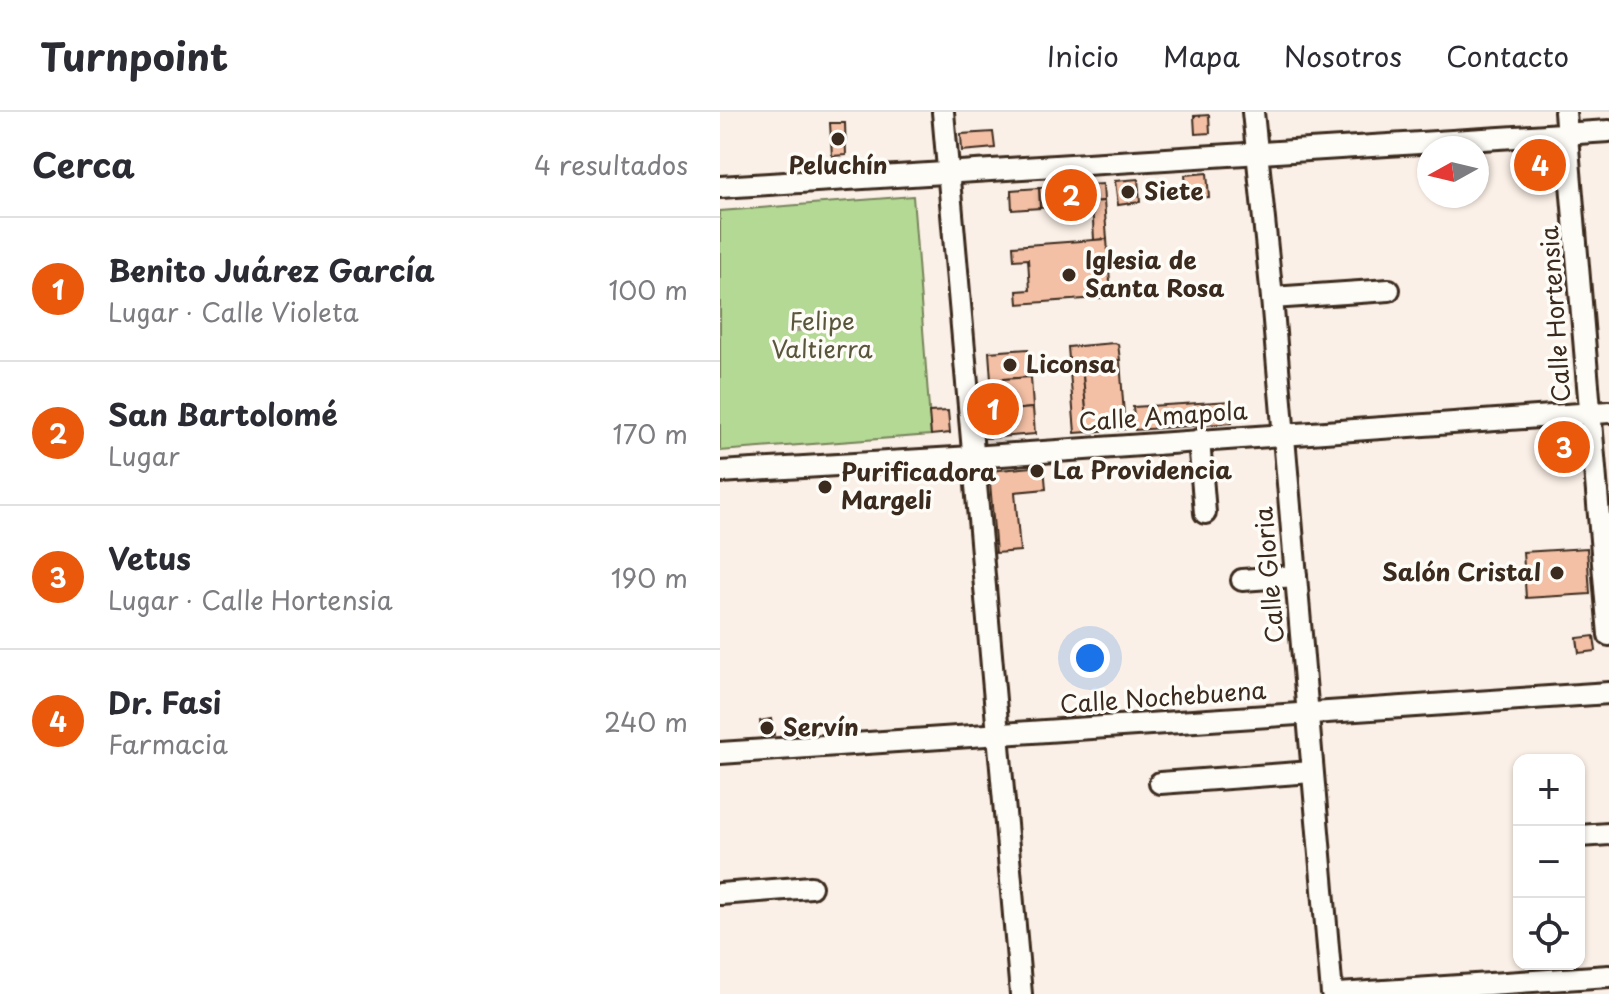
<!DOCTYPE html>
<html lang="es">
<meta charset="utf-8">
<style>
:root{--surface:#fff;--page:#f2f2f3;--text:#2b2b33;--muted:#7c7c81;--line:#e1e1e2;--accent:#ea580c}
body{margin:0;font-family:"Playpen Sans",sans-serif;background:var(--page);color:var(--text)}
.controls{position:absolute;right:24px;bottom:24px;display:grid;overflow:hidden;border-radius:16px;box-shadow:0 2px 6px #0004}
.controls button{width:72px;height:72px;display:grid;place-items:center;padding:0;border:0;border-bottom:2px solid var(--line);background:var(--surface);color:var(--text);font:40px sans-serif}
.compass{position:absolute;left:697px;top:24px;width:72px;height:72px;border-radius:50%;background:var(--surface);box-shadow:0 2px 6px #0004;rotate:262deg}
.you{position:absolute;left:370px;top:546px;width:28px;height:28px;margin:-20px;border:6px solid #fff;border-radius:50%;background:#1a73e8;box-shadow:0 0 0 12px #1a73e833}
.badge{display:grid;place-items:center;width:52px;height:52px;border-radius:50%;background:var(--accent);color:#fff;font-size:26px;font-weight:700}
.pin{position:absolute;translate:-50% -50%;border:4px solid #fff;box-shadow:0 2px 8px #0006}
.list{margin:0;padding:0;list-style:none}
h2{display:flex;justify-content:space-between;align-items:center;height:104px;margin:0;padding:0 32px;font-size:34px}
h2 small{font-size:26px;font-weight:400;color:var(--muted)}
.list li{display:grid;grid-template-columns:52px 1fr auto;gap:24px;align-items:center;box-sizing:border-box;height:144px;padding:0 32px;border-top:2px solid var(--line)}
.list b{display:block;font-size:30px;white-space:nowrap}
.list p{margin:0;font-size:26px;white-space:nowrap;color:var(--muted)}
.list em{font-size:26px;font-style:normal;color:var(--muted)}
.icon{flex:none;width:44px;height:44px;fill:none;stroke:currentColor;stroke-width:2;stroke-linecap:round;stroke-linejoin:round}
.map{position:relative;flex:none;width:889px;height:882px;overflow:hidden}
header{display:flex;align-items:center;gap:48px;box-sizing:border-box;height:112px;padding:0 40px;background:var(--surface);border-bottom:2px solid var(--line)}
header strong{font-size:38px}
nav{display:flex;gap:44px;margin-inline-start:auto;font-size:28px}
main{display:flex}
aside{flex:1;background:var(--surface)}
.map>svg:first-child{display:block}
</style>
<header>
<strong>Turnpoint</strong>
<nav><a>Inicio</a><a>Mapa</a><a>Nosotros</a><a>Contacto</a></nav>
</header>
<main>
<aside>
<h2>Cerca<small>4 resultados</small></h2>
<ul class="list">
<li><span class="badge">1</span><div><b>Benito Juárez García</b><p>Lugar · Calle Violeta</p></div><em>100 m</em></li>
<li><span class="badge">2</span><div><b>San Bartolomé</b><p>Lugar</p></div><em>170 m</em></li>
<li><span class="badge">3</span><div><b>Vetus</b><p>Lugar · Calle Hortensia</p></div><em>190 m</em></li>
<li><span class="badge">4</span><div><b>Dr. Fasi</b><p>Farmacia</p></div><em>240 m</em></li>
</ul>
</aside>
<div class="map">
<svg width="889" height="882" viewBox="0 0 889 882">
<rect width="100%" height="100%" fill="#fbf0e7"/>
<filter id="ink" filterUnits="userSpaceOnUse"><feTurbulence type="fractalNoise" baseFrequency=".0125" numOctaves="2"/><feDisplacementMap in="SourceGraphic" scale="16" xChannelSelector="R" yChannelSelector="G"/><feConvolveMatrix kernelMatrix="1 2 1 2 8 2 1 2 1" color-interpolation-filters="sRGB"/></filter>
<g filter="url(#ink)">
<path fill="#b3d995" stroke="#77825a" stroke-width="2" d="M193,84L211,323L0,339V99Z"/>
<g fill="#f4c0a5" stroke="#3b2a1e" stroke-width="2">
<path d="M489,3L490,21L475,22L474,4Z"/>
<path d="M110,11H125L126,43L112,44Z"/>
<path d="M273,20L275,36L242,39L241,22Z"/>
<path d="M831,39L832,65L809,67L807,41Z"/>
<path d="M487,61L489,85L467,86L465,63Z"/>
<path d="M418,67L420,90L398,93L395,69Z"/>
<path d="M383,72L384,89L320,96L319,76Z"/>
<path d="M319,76L320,96L292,98L291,78Z"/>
<path d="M384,89L387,127L374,128L372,90Z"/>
<path d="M387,127L391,185L298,192L297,179L310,178L308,147L294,148L293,134Z"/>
<path d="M394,231L398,232L400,248L362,251L368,320L355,321L348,235Z"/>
<path d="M308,237L311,265L271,268L269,240Z"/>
<path d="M400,248L405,317L368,320L362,251Z"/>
<path d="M311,265L313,296L277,299L276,288H280L279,279H272L271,268Z"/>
<path d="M511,289L512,311L415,318L413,295Z"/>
<path d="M313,296L315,322L279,325L277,299Z"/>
<path d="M228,299L230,321L211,323L209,300Z"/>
<path d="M277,299L279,325L266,326L264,301Z"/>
<path d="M855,321L858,345L834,348L831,324Z"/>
<path d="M324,354L326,377L295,380L300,439L276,441L269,359Z"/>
<path d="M867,436L870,482L806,486L803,440Z"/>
<path d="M874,524L876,539L859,541L857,526Z"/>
<path d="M51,607L54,623L42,625L40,609Z"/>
</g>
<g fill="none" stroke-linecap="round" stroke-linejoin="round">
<g stroke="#3b2a1e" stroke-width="26">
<g id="minor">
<path d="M223,0L301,882"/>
<path d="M533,0L552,186L612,882"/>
<path d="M845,0L889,523"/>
<path d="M0,75L889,19"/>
<path d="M552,186L669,178"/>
<path d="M479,328L485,401"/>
<path d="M0,360L252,345L889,300"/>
<path d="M522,468L576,464"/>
<path d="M0,641L889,581"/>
<path d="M440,671L592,660"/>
<path d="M859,724L889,722"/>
<path d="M0,782L91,775"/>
<path d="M619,882L889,864"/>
</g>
</g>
<use href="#minor" stroke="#fdfcf7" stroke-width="20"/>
</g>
<circle fill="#a29b89" cx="78" cy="213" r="7"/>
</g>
<g fill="#3b2a1e" stroke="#fdfcf7" stroke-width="3">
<circle cx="118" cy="27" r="8"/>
<circle cx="408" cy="80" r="8"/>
<circle cx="349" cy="163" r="8"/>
<circle cx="290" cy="253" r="8"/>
<circle cx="317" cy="359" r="8"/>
<circle cx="105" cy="375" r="8"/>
<circle cx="837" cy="461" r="8"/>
<circle cx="47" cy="616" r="8"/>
</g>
<g text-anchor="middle" stroke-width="7" stroke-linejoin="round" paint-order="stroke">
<g font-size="24" font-weight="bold" fill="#3b2a1e" stroke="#fdfcf7" text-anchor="start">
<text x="118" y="62" text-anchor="middle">Peluchín</text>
<text x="424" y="88">Siete</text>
<text x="365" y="157">Iglesia de<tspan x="365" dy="28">Santa Rosa</tspan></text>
<text x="306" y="261">Liconsa</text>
<text x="333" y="367">La Providencia</text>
<text x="121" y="369">Purificadora<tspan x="121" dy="28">Margeli</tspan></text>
<text x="821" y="469" text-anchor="end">Salón Cristal</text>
<text x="63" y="624">Servín</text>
</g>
<g font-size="24" fill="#3b2a1e" stroke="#fdfcf7">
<text transform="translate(836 202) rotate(-94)" y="8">Calle Hortensia</text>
<text transform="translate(443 305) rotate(-4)" y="8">Calle Amapola</text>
<text transform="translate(550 463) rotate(-95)" y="8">Calle Gloria</text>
<text transform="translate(443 586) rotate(-4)" y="8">Calle Nochebuena</text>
</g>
<g font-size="24" fill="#59563c" stroke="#fdfcf7">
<text x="102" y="218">Felipe<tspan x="102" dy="28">Valtierra</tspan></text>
</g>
</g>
</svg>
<div class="controls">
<button>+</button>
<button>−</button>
<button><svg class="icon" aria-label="locate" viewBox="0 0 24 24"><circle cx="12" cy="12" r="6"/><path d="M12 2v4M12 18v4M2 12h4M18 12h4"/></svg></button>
</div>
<svg class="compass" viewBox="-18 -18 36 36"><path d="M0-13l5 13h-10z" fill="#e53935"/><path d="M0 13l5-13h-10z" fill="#7c7c81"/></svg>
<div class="you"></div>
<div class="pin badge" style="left:273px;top:297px">1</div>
<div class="pin badge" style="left:351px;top:83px">2</div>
<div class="pin badge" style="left:844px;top:335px">3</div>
<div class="pin badge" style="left:820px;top:53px">4</div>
</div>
</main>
